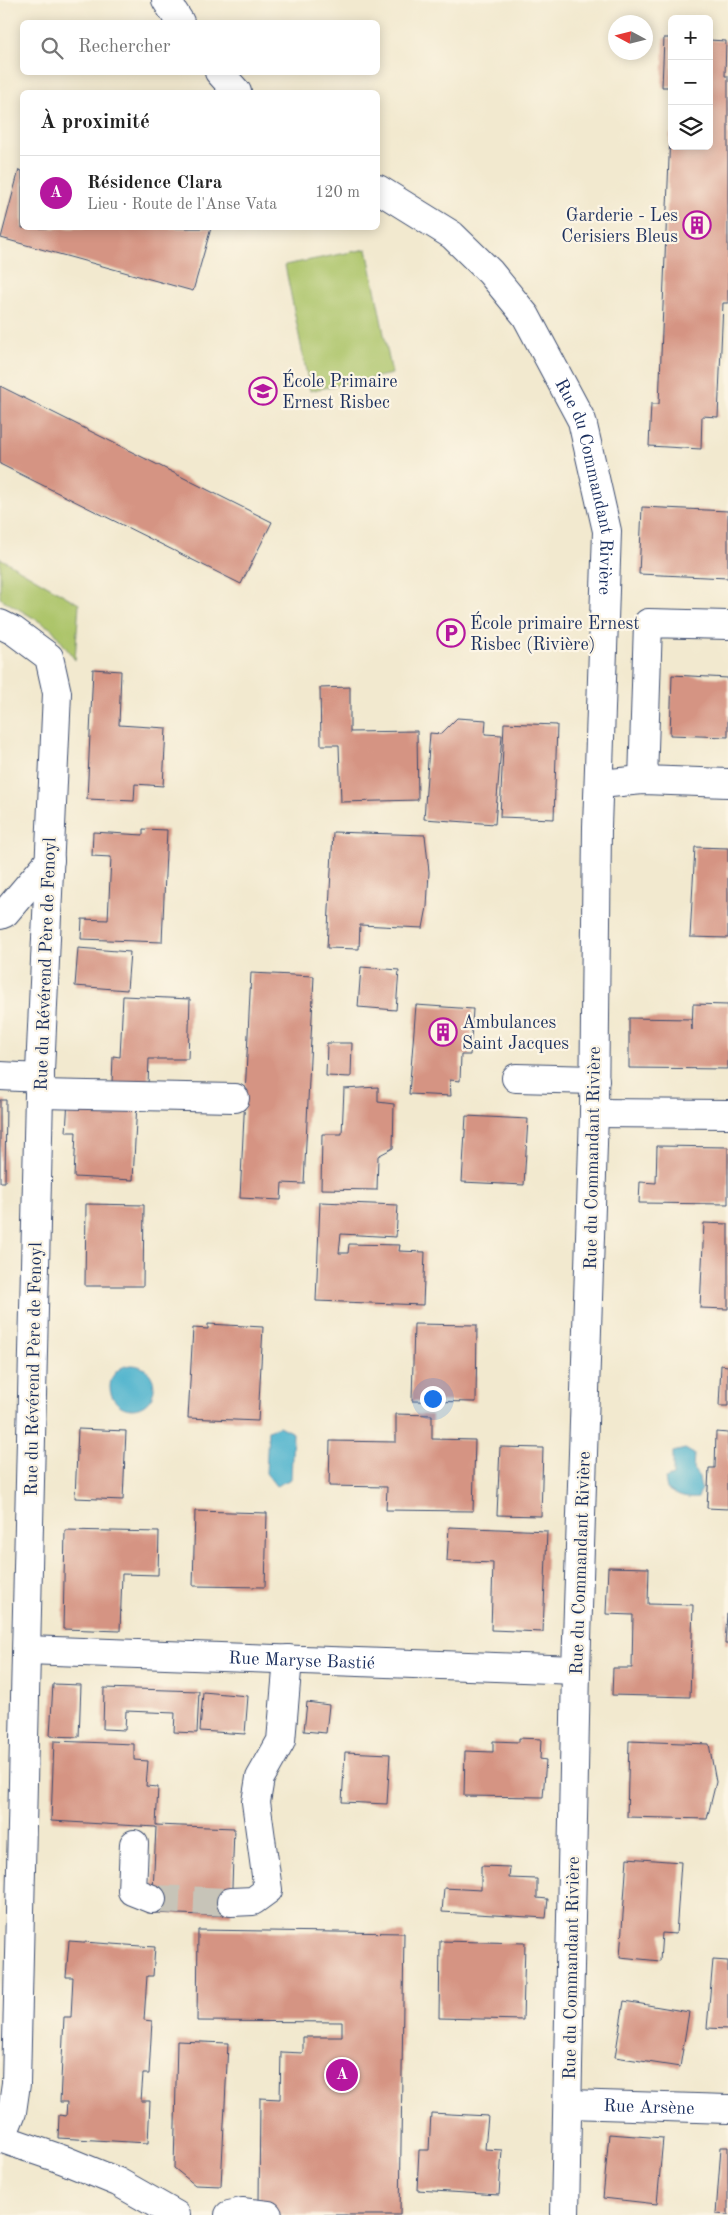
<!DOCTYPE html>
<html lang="fr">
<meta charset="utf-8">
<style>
:root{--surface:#fff;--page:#f2f2f2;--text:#222;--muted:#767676;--line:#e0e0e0;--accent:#b5179e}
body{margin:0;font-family:"Old Standard TT",serif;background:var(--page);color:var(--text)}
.controls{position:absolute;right:15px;top:15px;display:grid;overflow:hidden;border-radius:8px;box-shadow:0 2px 12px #0003}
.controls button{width:45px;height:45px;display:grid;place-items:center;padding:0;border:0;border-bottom:1px solid var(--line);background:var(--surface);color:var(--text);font:25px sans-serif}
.compass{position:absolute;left:608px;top:15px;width:45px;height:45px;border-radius:50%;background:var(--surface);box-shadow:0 2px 12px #0003;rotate:277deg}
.you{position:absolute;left:432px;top:1398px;width:18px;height:18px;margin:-12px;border:4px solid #fff;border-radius:50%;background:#1a73e8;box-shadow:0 0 0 8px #1a73e833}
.badge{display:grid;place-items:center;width:32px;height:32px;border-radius:50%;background:var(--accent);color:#fff;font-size:16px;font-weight:700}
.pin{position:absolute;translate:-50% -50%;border:2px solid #fff;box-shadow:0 1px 5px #0006}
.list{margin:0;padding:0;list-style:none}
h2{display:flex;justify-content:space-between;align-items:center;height:65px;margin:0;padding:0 20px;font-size:21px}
h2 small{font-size:16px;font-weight:400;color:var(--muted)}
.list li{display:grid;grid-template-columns:32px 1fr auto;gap:15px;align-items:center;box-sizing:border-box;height:75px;padding:0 20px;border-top:1px solid var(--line)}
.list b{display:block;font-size:19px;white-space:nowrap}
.list p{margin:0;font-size:16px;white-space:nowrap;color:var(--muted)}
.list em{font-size:16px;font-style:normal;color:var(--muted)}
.icon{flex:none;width:28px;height:28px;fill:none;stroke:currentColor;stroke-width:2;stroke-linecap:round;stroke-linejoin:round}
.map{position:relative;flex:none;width:728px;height:2215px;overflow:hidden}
.search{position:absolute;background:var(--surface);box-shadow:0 2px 12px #0003;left:20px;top:20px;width:360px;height:55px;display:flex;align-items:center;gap:12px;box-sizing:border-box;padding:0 18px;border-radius:8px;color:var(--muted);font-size:19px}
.panel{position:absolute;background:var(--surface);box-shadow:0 2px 12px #0003;left:20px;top:90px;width:360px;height:140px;border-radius:8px}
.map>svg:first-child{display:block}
</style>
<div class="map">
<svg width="728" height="2215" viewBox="0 0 728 2215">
<rect width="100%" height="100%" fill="#fcf5e5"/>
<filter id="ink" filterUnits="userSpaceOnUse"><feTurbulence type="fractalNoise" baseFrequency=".02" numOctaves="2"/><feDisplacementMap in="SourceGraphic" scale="10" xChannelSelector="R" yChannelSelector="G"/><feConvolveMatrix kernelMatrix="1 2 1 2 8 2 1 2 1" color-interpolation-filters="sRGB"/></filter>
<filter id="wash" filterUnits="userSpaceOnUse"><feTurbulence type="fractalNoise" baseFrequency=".0096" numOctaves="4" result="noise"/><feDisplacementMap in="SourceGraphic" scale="20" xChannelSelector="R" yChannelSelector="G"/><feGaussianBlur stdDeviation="1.12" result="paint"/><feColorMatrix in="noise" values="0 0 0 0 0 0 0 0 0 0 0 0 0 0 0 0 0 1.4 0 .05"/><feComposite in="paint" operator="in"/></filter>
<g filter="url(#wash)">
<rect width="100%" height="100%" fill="#f2e9cf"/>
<g fill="#acc469" stroke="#647a64">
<path d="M367,249L392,374L310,391L285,265Z"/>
<path d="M0,558L79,604L75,660L52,629L0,598Z"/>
</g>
<g fill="#4fb4ce" stroke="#357296">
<circle cx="132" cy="1387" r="22"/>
<path d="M279,1426L293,1433L291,1479L276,1486L266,1473L268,1431Z"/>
<path d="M685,1449L694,1454L693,1469L699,1477L701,1489L698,1498C685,1499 677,1496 667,1489L665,1479L673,1476V1452Z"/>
</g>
<g id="blocks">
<g fill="#d59483">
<path d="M664,38H672V87H662Z"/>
<path d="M709,40L726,41L725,76H728V303H723L718,417L702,416L701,449L649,446L651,404H659L670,134H672V146H709Z"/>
<path d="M19,170L22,171V228H211L193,291L1,238Z"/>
<path d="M0,386L272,522L241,584L0,464Z"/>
<path d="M642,507L728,511V578L639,574Z"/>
<path d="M93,669L121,671L119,725L166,728L163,786L135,784L134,801L87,799Z"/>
<path d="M672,675L728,678V737L670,735Z"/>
<path d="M350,687V732L417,731L418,800L341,802L339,745H321L320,688Z"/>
<path d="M457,718L486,720L485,734L502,735L495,824L424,819L430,733L441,734Z"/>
<path d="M504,723L557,725L554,819L500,817Z"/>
<path d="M143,829L167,830L162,942L81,939L82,919L108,920L111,857L92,856L93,832L143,835Z"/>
<path d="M333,832L425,835L429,872L427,907L423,928L360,925L359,949L327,948Z"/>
<path d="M695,847L728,848V938L690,937Z"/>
<path d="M78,948L130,952L127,990L75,986Z"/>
<path d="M361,967L399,970L396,1010L358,1007Z"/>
<path d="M251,973L314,976L304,1184L282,1183L281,1200L240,1198Z"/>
<path d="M123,996L190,999L188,1059H149L148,1085L112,1083L113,1056L120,1057Z"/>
<path d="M693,1004L728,1005V1069L629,1068V1018L691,1019L692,1030Z"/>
<path d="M416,1005L473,1009L470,1055H461L460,1081L450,1080L451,1096L409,1094Z"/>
<path d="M327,1043H352L351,1077L326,1076Z"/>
<path d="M378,1087V1102L394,1104L393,1148L378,1156L377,1190L321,1189L322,1134H342L344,1089Z"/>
<path d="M68,1099L137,1102L133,1180L74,1177L76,1132H66Z"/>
<path d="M0,1100H6L5,1182H0Z"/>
<path d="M466,1116L528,1119L524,1185L462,1182Z"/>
<path d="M657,1146L728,1147V1204L639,1203L640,1182L656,1183Z"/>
<path d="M320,1202L398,1205L396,1237L341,1234L339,1253H348L349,1244L400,1245L399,1251L425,1252L423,1305L316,1301Z"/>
<path d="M86,1204L144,1205L143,1286H85Z"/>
<path d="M704,1223L728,1224V1309L700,1308Z"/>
<path d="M208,1324L263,1327L258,1421L188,1418L193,1328L208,1329Z"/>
<path d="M414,1324L477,1325L476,1402L412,1401Z"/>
<path d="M721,1365L728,1366V1406H719Z"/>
<path d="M396,1414L432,1415V1439L475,1440L473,1511L386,1510L387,1487L329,1486L330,1441L396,1442Z"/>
<path d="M78,1429L126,1431L123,1500L75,1498Z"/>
<path d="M716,1432L728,1433V1509L707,1508L709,1468H715Z"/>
<path d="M500,1447L543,1448L541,1516L497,1515Z"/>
<path d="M195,1511L267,1513L265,1587L193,1586Z"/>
<path d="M449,1527L547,1531L543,1632L491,1630L493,1563L447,1561Z"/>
<path d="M65,1530L159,1532L158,1575L122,1574L120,1631L63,1629Z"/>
<path d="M608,1567L649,1568L648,1604L693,1605L690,1697L612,1695L613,1668H632L633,1615L606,1614Z"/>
<path d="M727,1614H728V1644H725Z"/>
<path d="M53,1684L81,1685L79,1737L50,1736Z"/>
<path d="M104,1688L199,1691L197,1733L174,1732L175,1713L126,1711L125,1730L103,1729Z"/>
<path d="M203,1692L248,1696L245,1734L200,1731Z"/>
<path d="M307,1702L329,1705L326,1733L304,1731Z"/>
<path d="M519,1738L541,1739L540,1759L546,1760L543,1797L464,1796L465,1751L493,1752V1741L519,1742Z"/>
<path d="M54,1741L134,1744V1760L148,1761L146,1786L158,1787L156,1825L234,1828L231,1916L152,1913L156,1827L51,1821Z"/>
<path d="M629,1741L709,1744L716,1782L707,1819L627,1817Z"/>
<path d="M345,1752L390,1754L387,1804L342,1802Z"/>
<path d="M627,1858L681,1862L676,1934L662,1933L660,1961L620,1957Z"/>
<path d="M481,1866L510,1867L509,1878L537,1879V1898L548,1899L546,1918L442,1912L444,1888L481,1890Z"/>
<path d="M198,1930L404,1933L400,2215H275L259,2203L260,2098L280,2099L281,2052L303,2053V2037H342V2022L197,2021Z"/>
<path d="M69,1941L155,1947L153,1976H147L144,2020L152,2021L149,2074H143L141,2101H150L148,2143L58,2138L59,2115L66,2116L67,2102H60L64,2017H71L73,1977H66Z"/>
<path d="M440,1941L525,1943L523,2020L439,2018Z"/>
<path d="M713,1960L728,1961V2029L707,2028Z"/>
<path d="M624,2001L689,2012L680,2067L615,2057Z"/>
<path d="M177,2041L228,2043L221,2186L195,2185L174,2168Z"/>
<path d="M431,2113L488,2116L485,2149L502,2150L499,2195L417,2190L419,2150H429Z"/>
<path d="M609,2134L663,2138L657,2204L603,2198Z"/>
<path d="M721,2147H728V2215L716,2214Z"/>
</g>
</g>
</g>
<g filter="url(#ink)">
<use href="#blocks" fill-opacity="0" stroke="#3b4b6f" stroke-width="1"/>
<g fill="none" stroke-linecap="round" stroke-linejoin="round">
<path stroke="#c7c4b8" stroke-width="28" stroke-dasharray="28 14" stroke-linecap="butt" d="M152,1899L231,1902"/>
<g stroke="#3b4b6f" stroke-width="30">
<g id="minor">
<path d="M166,0L180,22"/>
<path d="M219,72L237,92"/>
<path id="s1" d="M378,189L452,235L490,272L526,316L582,421L607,531L597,827L594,1113L576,1670L565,2215"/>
<path d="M0,624L14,631L49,657L57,693L39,1094L16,2084L12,2112L1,2139"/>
<path d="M643,780L648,623L728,625"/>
<path d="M599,784L643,780L728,783"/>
<path d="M0,915L5,913L50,860"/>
<path d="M0,1076L40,1078"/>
<path d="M516,1078L595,1080"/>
<path d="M39,1094L235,1098"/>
<path d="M594,1113L728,1114"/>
<path id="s2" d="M27,1650L576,1670"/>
<path d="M134,1844L132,1891L152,1899"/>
<path d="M231,1902L253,1901L268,1890L256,1802L260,1778L281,1741L288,1659"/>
<path id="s3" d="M569,2104L728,2109"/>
<path d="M229,2215L242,2212L268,2215"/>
</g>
</g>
<g stroke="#3b4b6f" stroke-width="30">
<path id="major" d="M0,2138L64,2160L118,2182L176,2215"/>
</g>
<use href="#minor" stroke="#fff" stroke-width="28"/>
<use href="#major" stroke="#fff" stroke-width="28"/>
</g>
</g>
<defs>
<g id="building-ring" transform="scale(1.4375)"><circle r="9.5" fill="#fcf5e5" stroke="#b5179e" stroke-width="1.5"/><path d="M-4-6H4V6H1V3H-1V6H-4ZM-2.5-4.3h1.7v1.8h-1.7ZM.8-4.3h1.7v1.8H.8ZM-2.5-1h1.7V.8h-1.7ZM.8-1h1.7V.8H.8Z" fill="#b5179e"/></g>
<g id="school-ring" transform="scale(1.4375)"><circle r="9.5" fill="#fcf5e5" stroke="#b5179e" stroke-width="1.5"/><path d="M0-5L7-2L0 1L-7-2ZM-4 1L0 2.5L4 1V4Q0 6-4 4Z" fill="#b5179e"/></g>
<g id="parking-ring" transform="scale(1.4375)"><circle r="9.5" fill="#fcf5e5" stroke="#b5179e" stroke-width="1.5"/><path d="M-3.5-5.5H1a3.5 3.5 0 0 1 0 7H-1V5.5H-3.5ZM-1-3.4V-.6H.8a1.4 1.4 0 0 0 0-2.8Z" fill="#b5179e"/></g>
</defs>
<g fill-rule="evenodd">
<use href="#building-ring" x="697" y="225"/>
<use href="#school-ring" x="263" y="391"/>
<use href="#parking-ring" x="451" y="633"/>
<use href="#building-ring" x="443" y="1032"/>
</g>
<g text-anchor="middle" stroke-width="4.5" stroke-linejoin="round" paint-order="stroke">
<g font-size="18" fill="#1b2f5e" stroke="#fcf5e5" text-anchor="start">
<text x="678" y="221" text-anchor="end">Garderie - Les<tspan x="678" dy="21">Cerisiers Bleus</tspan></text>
<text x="282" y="387">École Primaire<tspan x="282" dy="21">Ernest Risbec</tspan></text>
<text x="470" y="629">École primaire Ernest<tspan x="470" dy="21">Risbec (Rivière)</tspan></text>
<text x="462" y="1028">Ambulances<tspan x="462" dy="21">Saint Jacques</tspan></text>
</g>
<g font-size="18" fill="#1b2f5e" stroke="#fcf5e5">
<text dy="6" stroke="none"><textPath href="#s1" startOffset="381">Rue du Commandant Rivière</textPath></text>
<text transform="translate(45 964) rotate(-88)" y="6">Rue du Révérend Père de Fenoyl</text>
<text transform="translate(592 1158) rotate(-89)" y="6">Rue du Commandant Rivière</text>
<text transform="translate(33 1369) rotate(-89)" y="6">Rue du Révérend Père de Fenoyl</text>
<text transform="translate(580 1563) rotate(-88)" y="6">Rue du Commandant Rivière</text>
<text dy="6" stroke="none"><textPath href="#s2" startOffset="275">Rue Maryse Bastié</textPath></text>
<text transform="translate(571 1968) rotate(-89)" y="6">Rue du Commandant Rivière</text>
<text dy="6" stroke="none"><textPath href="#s3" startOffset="80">Rue Arsène</textPath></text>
</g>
</g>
</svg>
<div class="controls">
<button>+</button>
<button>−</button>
<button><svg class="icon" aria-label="layers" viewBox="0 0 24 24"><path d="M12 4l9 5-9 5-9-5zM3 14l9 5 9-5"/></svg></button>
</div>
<svg class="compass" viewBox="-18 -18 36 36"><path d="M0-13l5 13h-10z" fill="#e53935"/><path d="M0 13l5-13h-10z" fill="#767676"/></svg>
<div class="you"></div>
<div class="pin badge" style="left:342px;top:2075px">A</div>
<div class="search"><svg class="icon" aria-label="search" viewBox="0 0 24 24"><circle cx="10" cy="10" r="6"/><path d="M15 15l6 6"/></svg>Rechercher</div>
<section class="panel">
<h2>À proximité<small></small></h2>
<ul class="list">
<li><span class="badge">A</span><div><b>Résidence Clara</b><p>Lieu · Route de l'Anse Vata</p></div><em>120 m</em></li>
</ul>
</section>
</div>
